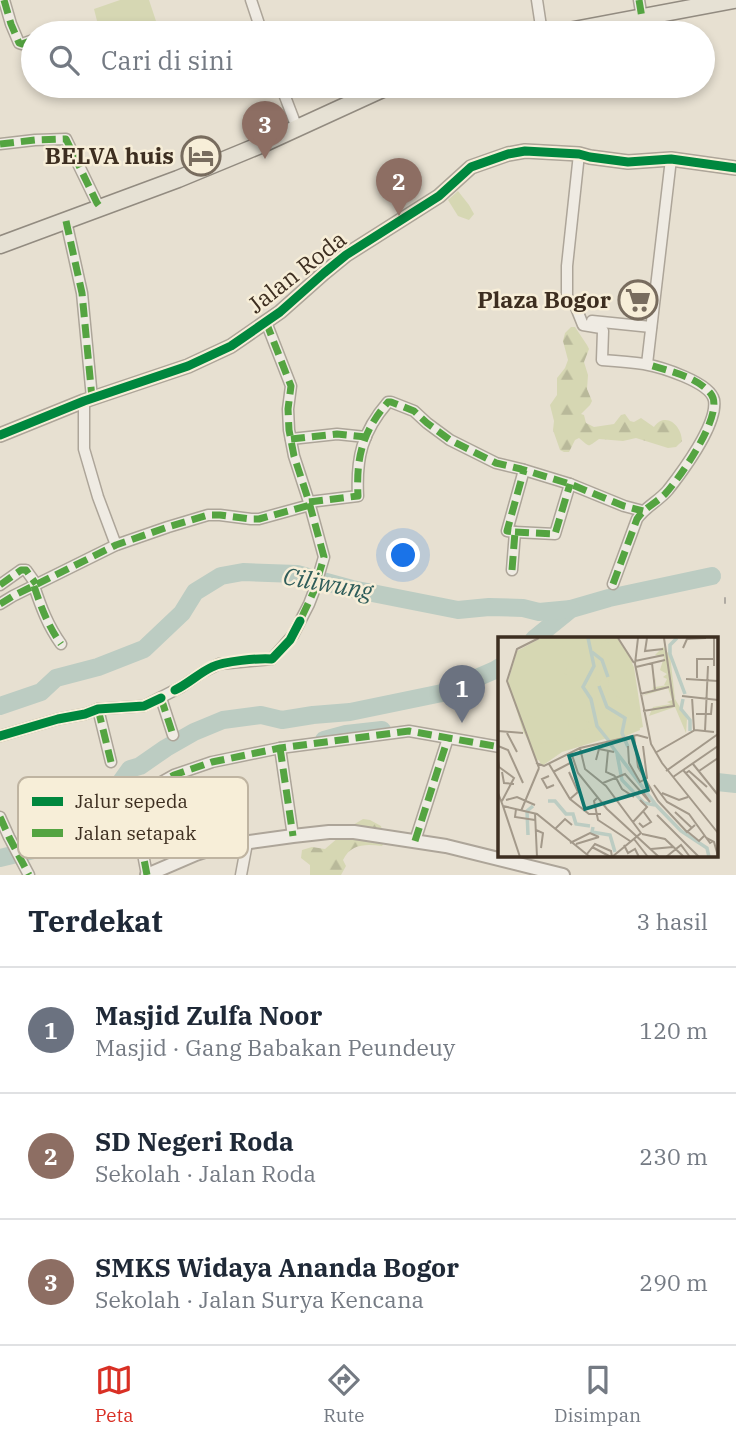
<!DOCTYPE html>
<html lang="id">
<meta charset="utf-8">
<style>
:root{--surface:#fff;--page:#f6f6f7;--text:#1f2937;--muted:#747a83;--line:#e0e1e3;--accent:#d93025}
body{margin:0;font-family:"IBM Plex Serif",serif;background:var(--page);color:var(--text)}
.you{position:absolute;left:404px;top:556px;width:24px;height:24px;margin:-18px;border:5px solid #fff;border-radius:50%;background:#1a73e8;box-shadow:0 0 0 10px #1a73e833}
.badge{display:grid;place-items:center;width:46px;height:46px;border-radius:50%;background:var(--accent);color:#fff;font-size:23px;font-weight:700}
.pin{position:absolute;translate:-50% -58px;filter:drop-shadow(0 2px 4px #0008)}
.pin::after{content:'';position:absolute;top:37px;width:24px;height:21px;background:inherit;clip-path:polygon(0 0,100% 0,50% 100%)}
.list{margin:0;padding:0;list-style:none}
h2{display:flex;justify-content:space-between;align-items:center;height:91px;margin:0;padding:0 28px;font-size:30px}
h2 small{font-size:23px;font-weight:400;color:var(--muted)}
.list li{display:grid;grid-template-columns:46px 1fr auto;gap:21px;align-items:center;box-sizing:border-box;height:126px;padding:0 28px;border-top:2px solid var(--line)}
.list b{display:block;font-size:26px;white-space:nowrap}
.list p{margin:0;font-size:23px;white-space:nowrap;color:var(--muted)}
.list em{font-size:23px;font-style:normal;color:var(--muted)}
.icon{flex:none;width:38px;height:38px;fill:none;stroke:currentColor;stroke-width:2;stroke-linecap:round;stroke-linejoin:round}
.map{position:relative;flex:none;width:736px;height:875px;overflow:hidden}
.search{position:absolute;background:var(--surface);box-shadow:0 4px 10px #0003;left:21px;right:21px;top:21px;height:77px;display:flex;align-items:center;gap:18px;box-sizing:border-box;padding:0 24px;border-radius:38px;color:var(--muted);font-size:26px}
.sheet{height:469px;background:var(--surface)}
nav{display:flex;justify-content:space-around;align-items:center;box-sizing:border-box;height:98px;border-top:2px solid var(--line);background:var(--surface);font-size:19px;color:var(--muted)}
nav a{display:grid;justify-items:center;gap:4px}
nav .on{color:var(--accent)}
.map>svg:first-child{display:block}
</style>
<div class="map">
<svg width="736" height="875" viewBox="0 0 736 875">
<defs>
<pattern id="forest-firs" width="22" height="20" patternUnits="userSpaceOnUse" patternTransform="scale(1.75)"><rect width="22" height="20" fill="#d6d7b3"/><path d="M5 1l3.5 6h-7zM16 11l3.5 6h-7z" fill="#b9b99a"/></pattern>
</defs>
<rect width="100%" height="100%" fill="#e7e0d1"/>
<g fill="#d6d7b3">
<path d="M120,0H149L160,33H100L94,9Z"/>
<path d="M458,191L469,205L474,214L469,220L458,216L448,200Z"/>
</g>
<g fill="url(#forest-firs)">
<path d="M571,327H575L587,345L589,349L584,362L588,375L587,389L592,401L590,405L581,414L584,415L586,423L594,427L614,424L621,415L625,414L630,421L634,422L641,418L654,427C656,424 660,420 664,420C675,419 682,432 682,441L676,447L668,448L636,438L623,441L599,439C587,447 591,448 579,438L575,440L569,452H564L560,450L553,430L554,421L550,405L557,395V378L565,368L568,360L563,341L565,333Z"/>
<path d="M363,819L370,820L381,826L385,841L382,846C367,844 351,843 343,860L346,866L341,875H310V865L301,858L302,850L312,847L325,849L353,825Z"/>
</g>
<g fill="none" stroke-linecap="round" stroke-linejoin="round">
<g stroke="#bcccc2" stroke-width="18">
<path d="M534,639L571,609L609,598L712,576"/>
<path d="M0,706L41,692L56,678L98,667L144,649L182,613L195,592L221,576L243,572L297,574L352,589L458,610L489,607L523,608L539,612L571,609"/>
<path d="M324,740L346,734L382,730"/>
<path d="M717,782L736,784"/>
<path d="M0,858L46,847L80,830L95,818L130,769L140,766L166,748L194,732L223,720L261,715L282,720L313,715L350,712L442,693L495,670L500,667"/>
</g>
<g stroke="#ada599" stroke-width="13">
<g id="minor">
<path d="M4,0L11,24L19,43L22,44L33,40"/>
<path d="M251,0L262,33"/>
<path d="M537,0L542,33"/>
<path d="M639,0L642,18"/>
<path d="M281,86L297,128"/>
<path d="M0,144L35,140L66,139L97,203L101,208"/>
<path d="M579,154L567,266V296L570,302L575,305L583,325L601,328L603,331L602,360C616,361 630,362 644,364C661,367 710,382 714,400C718,424 682,472 668,490C659,501 645,507 637,519L613,584"/>
<path d="M66,221L82,293L92,398"/>
<path d="M592,321L651,327"/>
<path d="M647,364L671,159"/>
<path d="M84,401V449L98,497L116,545"/>
<path d="M291,439L337,434L366,437"/>
<path d="M309,502L358,496C356,458 362,432 388,402H391L414,411L427,423L450,440L496,463L521,469L570,484L624,506L643,511"/>
<path d="M515,532L555,534L570,484"/>
<path d="M512,570L515,532L507,531L524,470"/>
<path d="M0,585L21,570H26L36,584"/>
<path d="M34,586C41,607 48,626 61,644"/>
<path d="M0,604L13,596L116,545L168,527L208,515H220L251,519H259L310,505"/>
<path d="M161,698L173,735"/>
<path d="M98,709L111,762"/>
<path d="M0,736L58,719L85,714L98,709L144,706L181,687L203,672L219,664L272,659L293,635L309,604L314,591L324,557L309,502L294,456L289,430L288,409L291,386L266,322"/>
<path d="M280,748L293,836"/>
<path d="M0,817L9,837L29,875"/>
<path d="M415,841L448,738"/>
<path d="M147,875L143,854L129,814L128,802L131,799L174,775L212,762L280,748L409,731L500,747"/>
<path d="M241,875L247,843"/>
</g>
</g>
<g stroke="#ada599" stroke-width="16">
<g id="tertiary">
<path d="M0,435L84,401L188,366L231,346L280,312L324,273L346,255L439,196L471,167L508,154L525,151L579,154L590,157L628,162L671,159L736,168"/>
<path d="M147,875L196,854L221,846L293,836L329,832H354L446,846L563,875"/>
</g>
</g>
<g stroke="#928b80" stroke-width="19">
<g id="primary">
<path d="M558,33L734,0"/>
<path d="M0,245L178,179L258,146L389,86"/>
</g>
</g>
<use href="#minor" stroke="#efebe3" stroke-width="10"/>
<use href="#tertiary" stroke="#efebe3" stroke-width="12"/>
<use href="#primary" stroke="#e6e1d4" stroke-width="16"/>
<path stroke="#afaaa2" stroke-width="2" d="M725,603V598"/>
<g stroke="#54a441" stroke-width="7" stroke-dasharray="14 7" stroke-linecap="butt">
<path d="M4,0L11,24L19,43L22,44L33,40"/>
<path d="M639,0L642,18"/>
<path d="M0,144L35,140L66,139L97,203L101,208"/>
<path d="M66,221L82,293L92,398"/>
<path d="M266,322L291,386L288,409L289,430L294,456L309,502L324,557L314,591L298,625"/>
<path d="M291,439L337,434L366,437"/>
<path d="M309,502L358,496C356,458 362,432 388,402H391L414,411L427,423L450,440L496,463L521,469L570,484L624,506L643,511"/>
<path d="M515,532L555,534L570,484"/>
<path d="M512,570L515,532L507,531L524,470"/>
<path d="M613,584L637,519C644,508 656,503 665,494C679,479 726,413 711,394C697,376 668,371 647,364"/>
<path d="M0,585L21,570H26L36,584"/>
<path d="M34,586C41,607 48,626 61,644"/>
<path d="M0,604L13,596L116,545L168,527L208,515H220L251,519H259L310,505"/>
<path d="M161,698L173,735"/>
<path d="M98,709L111,762"/>
<path d="M280,748L293,836"/>
<path d="M0,817L9,837L29,875"/>
<path d="M415,841L448,738"/>
<path d="M147,875L143,854L129,814L128,802L131,799L174,775L212,762L280,748L409,731L500,747"/>
</g>
<g stroke="#f7eed8" stroke-width="13">
<g id="cycleway">
<path d="M0,435L84,401L188,366L231,346L280,312L324,273L346,255L439,196L471,167L508,154L525,151L579,154L590,157L628,162L671,159L736,168"/>
<path d="M175,690C188,684 199,673 212,667C224,661 259,658 272,659L290,640L300,621"/>
<path d="M0,736L58,719L85,714L98,709L144,706L161,698"/>
</g>
</g>
<use href="#cycleway" stroke="#00873e" stroke-width="9"/>
</g>
<defs>
<g id="hotel-ring" transform="scale(2.0125)"><circle r="9.5" fill="#f7eed8" stroke="#786c5e" stroke-width="1.5"/><path d="M-6-4.5h1.5V1H6V5H4.5V3h-9V5H-6ZM-4 0a1.8 1.8 0 1 1 3.6 0ZM.5 0V-2.5h3Q6-2.5 6 0Z" fill="#786c5e"/></g>
<g id="supermarket-ring" transform="scale(2.0125)"><circle r="9.5" fill="#f7eed8" stroke="#786c5e" stroke-width="1.5"/><path d="M-6-5.5h2.5l.6 2H6L4.5 2H-2.5L-4.4-4H-6ZM-1.5 3.2a1.3 1.3 0 1 0 .1 0ZM3 3.2a1.3 1.3 0 1 0 .1 0Z" fill="#786c5e"/></g>
</defs>
<g fill-rule="evenodd">
<use href="#hotel-ring" x="201" y="156"/>
<use href="#supermarket-ring" x="638" y="300"/>
</g>
<g text-anchor="middle" stroke-width="5" stroke-linejoin="round" paint-order="stroke">
<g font-size="23" font-weight="bold" fill="#3d2e20" stroke="#f7eed8" text-anchor="end">
<text x="174" y="164">BELVA huis</text>
<text x="611" y="308">Plaza Bogor</text>
</g>
<g font-size="23" fill="#3d2e20" stroke="#f7eed8">
<text transform="translate(297 272) rotate(-38)" y="8">Jalan Roda</text>
</g>
<g font-size="24" font-style="italic" fill="#2f5d5a" stroke="#f7eed8">
<text transform="translate(328 584) rotate(10)" y="8">Ciliwung</text>
</g>
</g>
<g transform="translate(498 637)">
<rect width="220" height="220" fill="#e7e0d1"/>
<path d="M43,1H119L136,30L145,90L64,115L44,129L25,94L10,45L19,14Z" fill="#d6d7b3"/>
<path d="M53,1H92L99,46L110,40L111,49L106,50L116,53L105,68L118,75L133,66L118,59L133,28L122,17H113V26L108,27L111,37L107,34L103,1L112,7L109,1H119L134,24L142,93L111,106L99,89L86,83L92,94L98,90L103,100H91L86,92L76,101L90,106L68,113L62,103L40,107L43,122L38,124L23,86L26,78L38,81L44,69L59,97L71,93L70,83L61,75L66,63H56L71,43V36L66,38L71,26L62,3ZM171,9L177,62L189,82L188,96L177,70L151,79L155,70L173,67L169,65L174,63L170,51L144,59L154,54L158,40L157,50L170,48H166L169,42L165,40L169,37L162,33L166,20L157,18L165,10L170,16Z" fill="#d6d7b3"/>
<path fill="none" stroke="#bcccc2" stroke-width="3.5" d="M90,1L96,29L85,50L93,62L99,89L111,104M179,1L172,8V17L187,57M94,15L104,23L110,40M101,49L109,70L127,81L124,96L130,110M185,62L183,72L192,83V94M113,108L158,168L183,194L209,211L211,220M119,117L124,143L146,166L157,168M50,164H57L68,177H75L78,187L92,189M95,190L94,195L112,198L117,215M30,198L29,174L35,169"/>
<path fill="none" stroke="#a3998a" stroke-width="2" d="M120,1L136,26M140,1L137,27L153,107L164,126L220,196M149,1L147,14L165,12M216,1V29M185,11L189,2L208,1M137,24L166,18M154,26L157,53M138,30L167,23M199,41V22H215M188,42L220,44M142,57L171,50M184,59L220,63M194,60L196,93M145,74L176,69L166,1M198,77H213L214,66M0,94L25,96M207,94L210,29M9,96L19,115M136,99L140,130L160,164L189,195L197,188M0,109L10,113L25,146M130,109L131,126L142,145L149,141L145,109M82,111L87,132L108,149L143,196L114,220M110,114L108,135L117,139M73,115L80,136L109,172L161,220M157,116L197,93L216,95M98,123L101,112L116,115M0,124L1,130L16,141L4,164M38,126L46,129L82,111L139,98L150,101M51,127L72,162L91,177H103M195,127L220,158M41,131L9,44L19,12L41,1M185,133L213,165M168,134L220,97M201,134L220,121M4,135L6,146L16,147M55,135L74,125M71,135L80,155L72,162M188,136L191,134L209,150M51,139L44,142L49,151L56,148M117,139L124,152L136,160M175,140L220,109M105,146L127,137L152,165L145,155L151,150M156,148L169,165L191,177L212,206L215,204M0,156L5,169L39,177L92,220M164,156L181,163L190,160M100,160L96,164L100,183L132,204M8,163L19,160L37,168M5,169L22,220M18,172L17,180L37,183M23,174L41,131M177,175L194,191M37,176L39,220M159,178L201,220M135,185L149,170L142,163M141,186L145,190L153,185L145,174M57,192L67,182L74,188M38,193L45,196L43,211M190,195L201,204L206,199M144,197L167,202L186,220M207,200L216,205L220,219M136,202L150,220M72,206L92,196L101,200M78,207L101,200M126,208L130,216L137,212L141,220M94,210L113,220M153,212L175,210M89,217L97,207L113,214L114,220M168,220L183,208L192,220"/>
<path fill="#0f766e" fill-opacity="0.15" stroke="#0f766e" stroke-width="3.5" d="M134,100L150,153L87,172L71,119Z"/>
<rect width="220" height="220" fill="none" stroke="#3d2e20" stroke-width="3.5"/>
</g>
<rect x="18" y="777" width="230" height="81" rx="10" fill="#f7eed8" stroke="#bfb4a1" stroke-width="2"/>
<rect x="32" y="797" width="31" height="9" fill="#00873e"/>
<rect x="32" y="829" width="31" height="8" fill="#54a441"/>
<g font-size="19" fill="#3d2e20">
<text x="75" y="808">Jalur sepeda</text>
<text x="75" y="840">Jalan setapak</text>
</g>
</svg>
<div class="you"></div>
<div class="pin badge" style="left:462px;top:723px;background:#6b7280">1</div>
<div class="pin badge" style="left:399px;top:216px;background:#8d6e63">2</div>
<div class="pin badge" style="left:265px;top:159px;background:#8d6e63">3</div>
<div class="search"><svg class="icon" aria-label="search" viewBox="0 0 24 24"><circle cx="10" cy="10" r="6"/><path d="M15 15l6 6"/></svg>Cari di sini</div>
</div>
<section class="sheet">
<h2>Terdekat<small>3 hasil</small></h2>
<ul class="list">
<li><span class="badge" style="background:#6b7280">1</span><div><b>Masjid Zulfa Noor</b><p>Masjid · Gang Babakan Peundeuy</p></div><em>120 m</em></li>
<li><span class="badge" style="background:#8d6e63">2</span><div><b>SD Negeri Roda</b><p>Sekolah · Jalan Roda</p></div><em>230 m</em></li>
<li><span class="badge" style="background:#8d6e63">3</span><div><b>SMKS Widaya Ananda Bogor</b><p>Sekolah · Jalan Surya Kencana</p></div><em>290 m</em></li>
</ul>
</section>
<nav>
<a class="on"><svg class="icon" aria-label="map" viewBox="0 0 24 24"><path d="M3 6l6-2 6 2 6-2v14l-6 2-6-2-6 2zM9 4v14M15 6v14"/></svg>Peta</a>
<a><svg class="icon" aria-label="directions" viewBox="0 0 24 24"><path d="M12 3l9 9-9 9-9-9zM9 14v-3h6M13 9l2 2-2 2"/></svg>Rute</a>
<a><svg class="icon" aria-label="saved" viewBox="0 0 24 24"><path d="M7 4h10v16l-5-4-5 4z"/></svg>Disimpan</a>
</nav>
